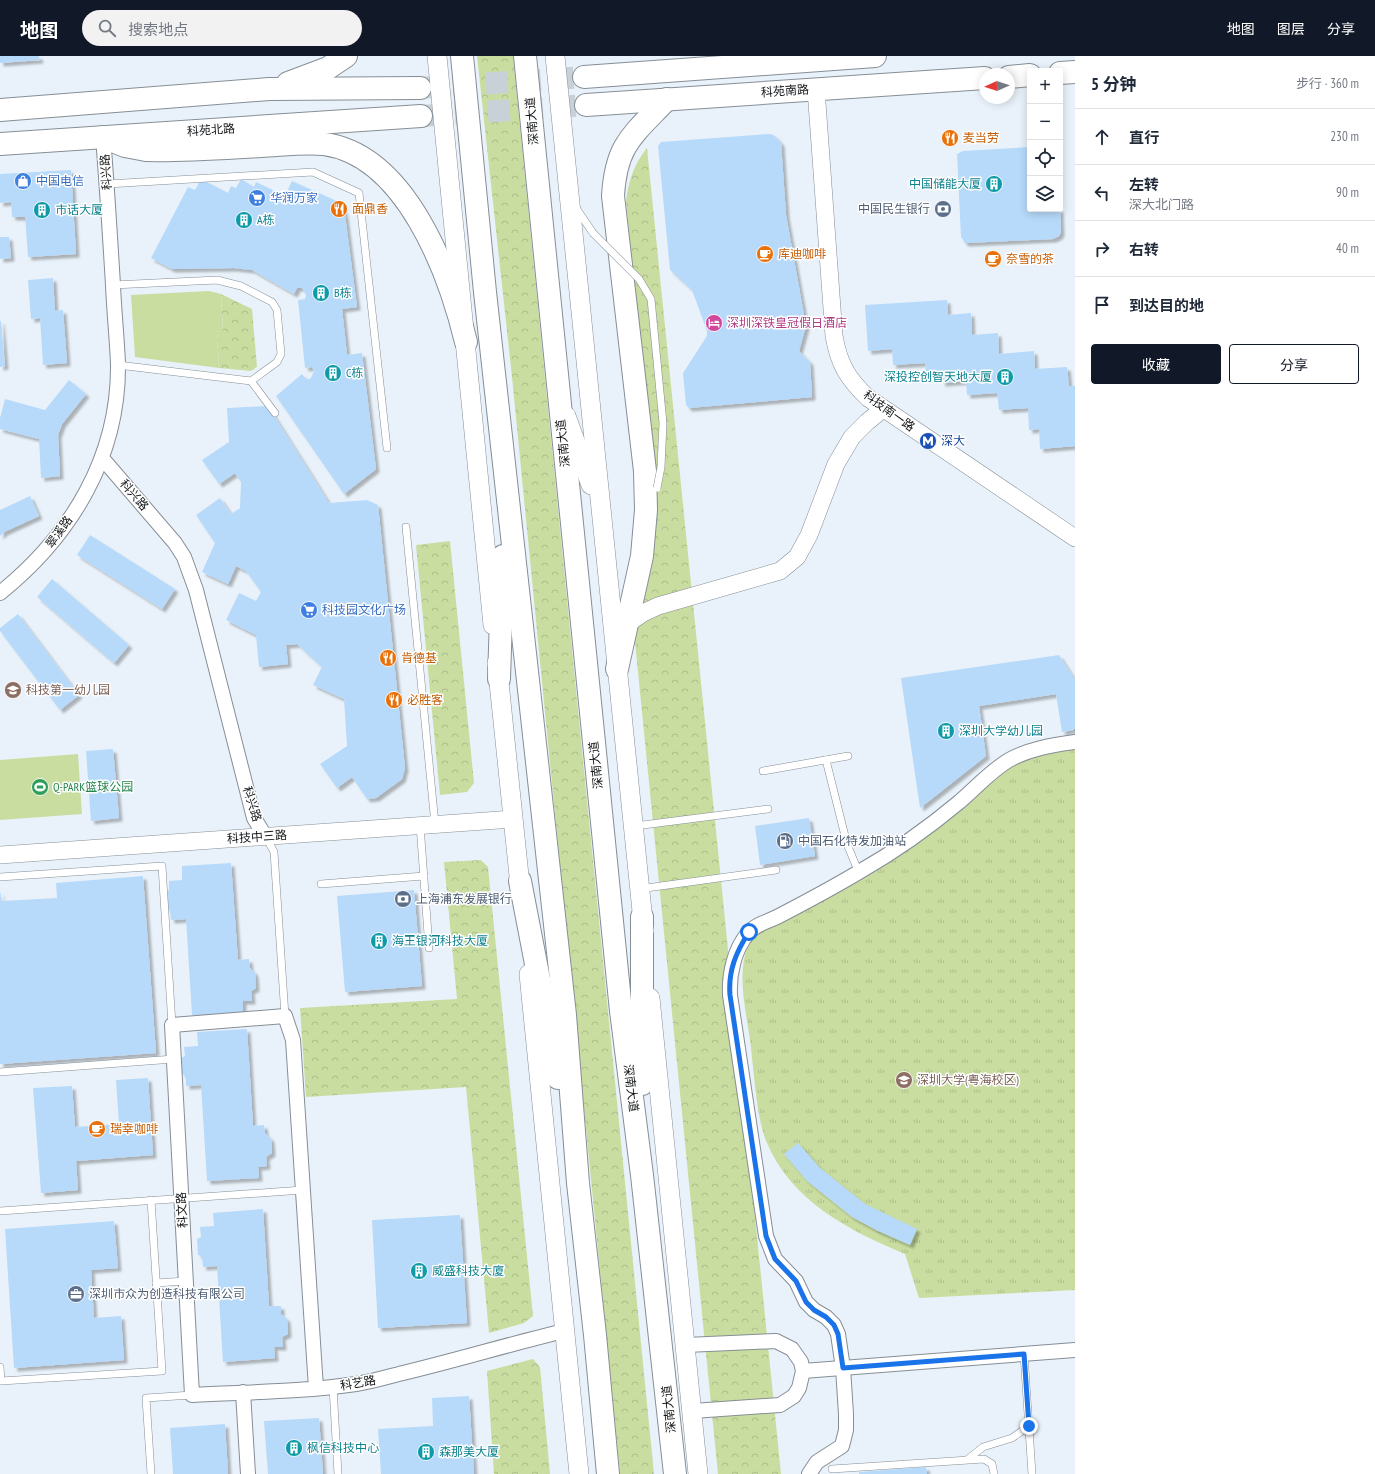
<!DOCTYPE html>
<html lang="zh">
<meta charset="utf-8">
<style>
:root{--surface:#fff;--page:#f2f2f3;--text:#1f2937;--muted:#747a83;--line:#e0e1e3;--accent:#111827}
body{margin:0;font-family:"PT Sans Narrow","Noto Sans SC",sans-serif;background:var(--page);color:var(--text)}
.controls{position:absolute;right:12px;top:12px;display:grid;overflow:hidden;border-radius:4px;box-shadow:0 2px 10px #0003}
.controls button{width:36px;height:36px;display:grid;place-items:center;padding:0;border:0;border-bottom:1px solid var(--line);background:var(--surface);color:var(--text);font:20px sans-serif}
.compass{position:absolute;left:979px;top:12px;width:36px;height:36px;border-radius:50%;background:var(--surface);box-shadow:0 2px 10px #0003;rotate:267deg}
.stop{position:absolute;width:12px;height:12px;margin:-9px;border:3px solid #1a73e8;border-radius:50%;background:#fff}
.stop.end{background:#1a73e8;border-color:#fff;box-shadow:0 1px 4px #0008}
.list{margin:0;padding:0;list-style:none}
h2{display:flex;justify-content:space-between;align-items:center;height:52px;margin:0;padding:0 16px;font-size:17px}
h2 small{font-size:13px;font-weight:400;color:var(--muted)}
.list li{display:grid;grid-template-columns:26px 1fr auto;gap:12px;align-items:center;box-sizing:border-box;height:56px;padding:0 16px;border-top:1px solid var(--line)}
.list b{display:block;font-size:15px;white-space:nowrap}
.list p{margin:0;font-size:13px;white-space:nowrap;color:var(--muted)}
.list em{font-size:13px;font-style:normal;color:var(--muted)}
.actions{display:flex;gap:8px;padding:12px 16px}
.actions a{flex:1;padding:9px 0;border:1px solid var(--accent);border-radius:4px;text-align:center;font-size:14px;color:var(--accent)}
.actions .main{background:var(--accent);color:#fff}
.icon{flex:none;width:22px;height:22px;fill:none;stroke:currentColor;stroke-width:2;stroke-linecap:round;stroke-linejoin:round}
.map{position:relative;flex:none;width:1075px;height:1418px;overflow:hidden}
header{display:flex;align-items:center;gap:24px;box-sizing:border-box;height:56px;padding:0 20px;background:var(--accent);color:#fff}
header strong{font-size:19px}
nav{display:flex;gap:22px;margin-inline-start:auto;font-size:14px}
.search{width:280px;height:36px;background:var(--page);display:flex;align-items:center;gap:10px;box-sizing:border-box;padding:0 14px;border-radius:22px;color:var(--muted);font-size:15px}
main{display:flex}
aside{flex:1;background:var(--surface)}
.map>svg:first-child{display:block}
</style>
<header>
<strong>地图</strong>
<div class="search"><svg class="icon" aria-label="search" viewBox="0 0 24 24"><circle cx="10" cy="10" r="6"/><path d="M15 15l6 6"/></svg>搜索地点</div>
<nav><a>地图</a><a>图层</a><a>分享</a></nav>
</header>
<main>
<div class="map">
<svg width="1075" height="1418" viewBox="0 0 1075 1418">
<defs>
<pattern id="grass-tufts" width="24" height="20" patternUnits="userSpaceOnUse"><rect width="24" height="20" fill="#cadda0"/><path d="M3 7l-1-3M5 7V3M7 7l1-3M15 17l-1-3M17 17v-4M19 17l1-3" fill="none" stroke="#acbd89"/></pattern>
<pattern id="forest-crowns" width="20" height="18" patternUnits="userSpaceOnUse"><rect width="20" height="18" fill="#cadda0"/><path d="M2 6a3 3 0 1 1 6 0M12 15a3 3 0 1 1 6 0" fill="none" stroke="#acbd89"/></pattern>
<filter id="shadow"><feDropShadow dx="3.5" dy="3.5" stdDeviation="1" flood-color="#0004"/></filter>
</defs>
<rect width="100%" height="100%" fill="#e9f2fa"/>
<path fill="url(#grass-tufts)" d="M1075,692V1234L919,1242L905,1198C850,1175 792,1146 767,1087C756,1062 754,1013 750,984C746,955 737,921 747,892C756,868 805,853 827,841C856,827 885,811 910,792C943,767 972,737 1006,714C1015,708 1026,700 1037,696C1048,693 1063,693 1075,692Z"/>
<g fill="url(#forest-crowns)">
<path d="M477,0H513L654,1418H620L512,321Z"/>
<path d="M647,92L781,1418H718L633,566L650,390L626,146C628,126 634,108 647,92Z"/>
<path d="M221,238L252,253L257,311L251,315L219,312L217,276L223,275Z"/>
<path d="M450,485L474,727L467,736L440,739L416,489Z"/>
<path d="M481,804L488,811L533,1260L524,1267L489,1277L466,1031L306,1041L300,952L457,943L444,806Z"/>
<path d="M533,1303L540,1311L550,1418H494L487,1315Z"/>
</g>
<g fill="#cadda0">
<path d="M209,235L221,238L223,275L217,276L219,312L135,301L131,239Z"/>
<path d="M78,698L82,758L0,764V704Z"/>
</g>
<g fill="#b7dafb" filter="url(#shadow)">
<path d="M0,0H39L40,4L0,7Z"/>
<path d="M769,78L774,79L781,87L786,159L806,270L799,295L810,306L812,341L689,352L686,349L683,317L707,280V275L692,234L670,214L658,90L661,86Z"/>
<path d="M1030,91V153H1060L1061,176L1059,180L1053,183L965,187L961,181L957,98L963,95Z"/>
<path d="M71,114L76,198L28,201L25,161H12L11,146L0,147V118Z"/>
<path d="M201,123L228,137L231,130L236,132L241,123L254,131L256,126L285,140L292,125L339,146L342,149L345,159L357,251L342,253L347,299L362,297L376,413L344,438L276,340L302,318L307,324L311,322L314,315L312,311L305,312L298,244L305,243L306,239L302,232H297L294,238L252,214L233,212L172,213L151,202L188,131L195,134Z"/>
<path d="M0,181H9L11,202L0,203Z"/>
<path d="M53,222L55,255L63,254L67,307L43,309L40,262L31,263L28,224Z"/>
<path d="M947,244L948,259L971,257L972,279L998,277L999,298L1034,295L1035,313L1067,311L1069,330H1075V390L1040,393L1039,373L1029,374L1028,352L999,354L997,337L967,339L966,325L942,327L941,316H926L925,307L893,309L892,293L868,295L865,249Z"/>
<path d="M0,265H1L5,310L0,311Z"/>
<path d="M69,324L86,338L62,368L58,379L60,420L41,422L39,383L0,373V362L5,343L45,354Z"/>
<path d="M268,350L329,447L367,444L378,449L405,712L402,723L376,742L367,743L352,721L337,732L320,708L347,690L344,643L313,629L322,611L297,588L286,589L288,608L259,611L256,579L226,564L239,537L256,545L261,536L246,515L236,510L228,528L202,516L215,487L196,459L220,442L231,458L240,452L241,426L235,417L219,428L202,404L229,386L227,352Z"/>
<path d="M30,440L39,460L4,476L0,480V454Z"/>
<path d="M90,479L175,533L162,553L77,499Z"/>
<path d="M52,523L129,589L114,607L37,541Z"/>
<path d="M18,558L79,639L60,654L0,575V572Z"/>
<path d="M1059,599L1075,624V672L1073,674L1062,676L1056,638L979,650L986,700L920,752L901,622Z"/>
<path d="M113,693L119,762L91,765L86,695Z"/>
<path d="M809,762L815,800L760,809L755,770Z"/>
<path d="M231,807L238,904L249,903L250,912L255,917L256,932L251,935L252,945H243V956L192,959L186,863L171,864L170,854L167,853L166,837L169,834V825L182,824V810Z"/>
<path d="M143,820L156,997L0,1008V835L2,845L57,842L56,827Z"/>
<path d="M414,834L422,930L345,936L337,840Z"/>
<path d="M247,973L253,1070L264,1069L265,1077L271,1083L272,1097L266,1101L267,1110L258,1111L259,1122L207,1125L201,1029L186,1030V1020L182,1018L181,1002L185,1000L184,991L198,990L197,976Z"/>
<path d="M148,1022L153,1099L76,1105L78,1134L41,1137L33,1032L72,1030L75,1071L119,1068L116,1024Z"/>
<path d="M798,1087L820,1112L865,1148L917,1173L910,1189L878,1175L852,1161L807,1125L784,1098Z"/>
<path d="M263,1153L269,1250H281V1258L287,1263L288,1278L282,1281L283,1291H274L275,1302L223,1306L217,1210L203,1211L202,1200L198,1199L197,1183L201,1181L200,1171L214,1170L213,1157Z"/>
<path d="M460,1159L467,1267L378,1272L372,1164Z"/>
<path d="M114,1165L118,1212L91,1214L94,1262L121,1260L124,1304L14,1312L5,1173Z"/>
<path d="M469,1340L474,1418H381L378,1373L433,1370L432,1342Z"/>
<path d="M319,1362L323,1418H268L264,1365Z"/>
<path d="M225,1368L228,1418H173L170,1372Z"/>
<path d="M926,1411L927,1418H859V1416Z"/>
</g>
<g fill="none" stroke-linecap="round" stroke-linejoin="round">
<g stroke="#c9d1d8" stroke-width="22" stroke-dasharray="22 11" stroke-linecap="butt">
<path d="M420,32L584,21"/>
<path d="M422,60L586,49"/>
</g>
<g stroke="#868e95" stroke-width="8">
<g id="service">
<path d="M107,128L313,116L359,137L387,392"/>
<path d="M576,152L593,177"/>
<path d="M113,229L217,224L241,230L272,246L277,254L281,298L277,306L251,325"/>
<path d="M118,309L251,325L275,357"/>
<path d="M406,471L435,768"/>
<path d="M826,704L847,788L859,817"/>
<path d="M763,715L848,700"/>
<path d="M420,769L429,892"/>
<path d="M635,770L768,753"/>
<path d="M266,781L274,796L285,960"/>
<path d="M0,821L162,810L172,969"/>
<path d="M321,828L424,820"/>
<path d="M639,833L776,814"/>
<path d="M0,1016L174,1003"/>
<path d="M0,1155L303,1134"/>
<path d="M156,1227L186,1225"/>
<path d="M1024,1298L1032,1418"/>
<path d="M0,1311L1,1325L162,1315L151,1144"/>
<path d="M333,1331L338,1418"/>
<path d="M968,1403L983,1391L1012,1382L1029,1370"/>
<path d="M832,1413L984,1403L992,1408L994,1418"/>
<path d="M151,1418L146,1342L192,1339"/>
</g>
</g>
<g stroke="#868e95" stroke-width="16">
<g id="minor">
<path d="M102,402L175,487L184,501L196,534L254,762L265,780"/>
<path d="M0,537C71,480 119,401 118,308C117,282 114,255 113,229C110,180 107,130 103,81"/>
<path d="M686,1289L776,1285L792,1293L801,1306L803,1315L799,1332L794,1340L780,1349L693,1355"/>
<path d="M803,1315L1075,1294"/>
<path d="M316,1332L293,984L285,960L172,969L192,1339C246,1336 302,1336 356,1328C371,1326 387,1321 403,1317C457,1304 510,1288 564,1275"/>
<path d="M243,1336L248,1418"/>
<path d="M809,1418L817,1406L842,1390L846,1374V1358L843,1312L838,1278L834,1269L826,1261L814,1254L806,1246L796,1225L775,1203L766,1180L730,939C729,918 734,894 748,877C756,868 767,866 777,861C804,847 832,832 859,816C894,796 927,773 958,747C975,733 989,716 1009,704C1029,693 1052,689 1075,686"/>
</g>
</g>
<g stroke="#868e95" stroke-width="18">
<g id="tertiary">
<path d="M816,33L834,280C839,308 847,322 868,342L1075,482"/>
<path d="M627,568L643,557L658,550L780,515L797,501L809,479L836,408L852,381L867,366L883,353"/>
<path d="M0,799L513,763"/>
</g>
</g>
<g stroke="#868e95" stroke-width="20">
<g id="secondary">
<path d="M437,0L493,569"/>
<path d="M555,0L644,875"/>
<path d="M566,360L591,429"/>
<path d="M497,607L521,839"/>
<path d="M529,918L579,1418"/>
<path d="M650,942L698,1418"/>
</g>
</g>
<g stroke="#868e95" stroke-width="24">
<g id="primary">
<path d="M462,0L485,236L565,959L578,1127L595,1279L608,1418"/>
<path d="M525,0L621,955L642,1119L675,1418"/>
<path d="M1060,17L1075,16"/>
<path d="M584,21L875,0"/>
<path d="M1009,21L1030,19"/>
<path d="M288,27L328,12L346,0"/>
<path d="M586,49L985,22"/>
<path d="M0,54L269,33L420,32"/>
<path d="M103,81L125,90L146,94C184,95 223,92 261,90C282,89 303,86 324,88C406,99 449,216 466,286"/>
<path d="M0,88L421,60"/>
<path d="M617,613L642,500L646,454L645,415L613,140C616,88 633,79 667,43"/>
<path d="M499,623L503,500"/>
<path d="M520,825L558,1022"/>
<path d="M642,861V1028"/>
</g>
</g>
<use href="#service" stroke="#fff" stroke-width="7"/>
<use href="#minor" stroke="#fff" stroke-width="14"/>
<use href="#tertiary" stroke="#fff" stroke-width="17"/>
<use href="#secondary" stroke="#fff" stroke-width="19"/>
<use href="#primary" stroke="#fff" stroke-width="22"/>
<g stroke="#868e95" stroke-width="8" stroke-linecap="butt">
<path id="service-bridge" d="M593,177L639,223L651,243L663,367L661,411L657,432"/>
</g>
<use href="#service-bridge" stroke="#fff" stroke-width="7"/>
</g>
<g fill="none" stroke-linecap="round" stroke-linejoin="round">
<path stroke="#1a73e8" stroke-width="5" d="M749,876C736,896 728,915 730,939L766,1180L775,1203L796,1225L806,1246L814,1254L826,1261L834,1269L838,1278L843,1312L1024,1298L1029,1370"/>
</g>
<defs>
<g id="restaurant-disc" transform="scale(0.9)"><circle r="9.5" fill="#e8710a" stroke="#fefefe"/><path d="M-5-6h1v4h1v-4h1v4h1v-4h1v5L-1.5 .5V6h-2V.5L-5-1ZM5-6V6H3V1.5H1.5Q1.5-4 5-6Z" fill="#fff"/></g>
<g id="shop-disc" transform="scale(0.9)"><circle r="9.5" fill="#3f7fe0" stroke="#fefefe"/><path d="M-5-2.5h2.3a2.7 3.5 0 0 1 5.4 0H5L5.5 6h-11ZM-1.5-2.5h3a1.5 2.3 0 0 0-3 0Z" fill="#fff"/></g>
<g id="building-disc" transform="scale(0.9)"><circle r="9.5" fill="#0f9aa8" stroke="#fefefe"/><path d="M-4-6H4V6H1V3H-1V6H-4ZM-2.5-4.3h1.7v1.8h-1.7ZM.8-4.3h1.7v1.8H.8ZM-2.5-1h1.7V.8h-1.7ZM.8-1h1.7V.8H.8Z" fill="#fff"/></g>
<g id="supermarket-disc" transform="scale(0.9)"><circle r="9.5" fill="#3f7fe0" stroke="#fefefe"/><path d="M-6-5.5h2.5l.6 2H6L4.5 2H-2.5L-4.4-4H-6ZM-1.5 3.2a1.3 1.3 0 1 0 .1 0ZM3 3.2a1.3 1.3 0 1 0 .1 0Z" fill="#fff"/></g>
<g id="bank-disc" transform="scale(0.9)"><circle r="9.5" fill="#5c6f8a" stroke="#fefefe"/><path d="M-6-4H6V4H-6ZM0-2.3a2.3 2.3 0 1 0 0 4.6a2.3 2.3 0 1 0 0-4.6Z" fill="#fff"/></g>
<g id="cafe-disc" transform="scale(0.9)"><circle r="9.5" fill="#e8710a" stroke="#fefefe"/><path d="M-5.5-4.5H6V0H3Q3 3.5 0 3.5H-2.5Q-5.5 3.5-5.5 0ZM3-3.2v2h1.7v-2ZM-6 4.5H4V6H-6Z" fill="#fff"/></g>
<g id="hotel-disc" transform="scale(0.9)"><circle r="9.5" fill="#d1479c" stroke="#fefefe"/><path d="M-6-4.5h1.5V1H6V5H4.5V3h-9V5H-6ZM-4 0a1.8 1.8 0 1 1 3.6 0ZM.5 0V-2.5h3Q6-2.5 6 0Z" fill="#fff"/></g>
<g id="metro-disc" transform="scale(0.9)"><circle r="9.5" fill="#1a4fb4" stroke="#fefefe"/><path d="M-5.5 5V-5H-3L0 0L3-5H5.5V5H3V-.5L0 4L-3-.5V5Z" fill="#fff"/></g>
<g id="school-disc" transform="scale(0.9)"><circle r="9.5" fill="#8d6e63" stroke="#fefefe"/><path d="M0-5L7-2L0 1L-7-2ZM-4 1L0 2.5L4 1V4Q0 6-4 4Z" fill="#fff"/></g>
<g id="stadium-disc" transform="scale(0.9)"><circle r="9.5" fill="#2e9e5b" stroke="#fefefe"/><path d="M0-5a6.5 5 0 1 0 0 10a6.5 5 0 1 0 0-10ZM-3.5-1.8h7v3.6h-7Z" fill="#fff"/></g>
<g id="fuel-disc" transform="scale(0.9)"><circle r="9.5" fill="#5c6f8a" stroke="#fefefe"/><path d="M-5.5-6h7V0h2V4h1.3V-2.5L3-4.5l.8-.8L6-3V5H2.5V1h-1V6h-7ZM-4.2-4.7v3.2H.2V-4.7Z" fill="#fff"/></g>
<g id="university-disc" transform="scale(0.9)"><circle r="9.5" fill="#8d6e63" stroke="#fefefe"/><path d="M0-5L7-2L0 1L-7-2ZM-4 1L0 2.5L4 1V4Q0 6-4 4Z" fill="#fff"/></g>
<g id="office-disc" transform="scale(0.9)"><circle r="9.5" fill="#5c6f8a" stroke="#fefefe"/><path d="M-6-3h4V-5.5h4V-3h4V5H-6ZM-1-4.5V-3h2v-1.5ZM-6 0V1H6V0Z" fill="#fff"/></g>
</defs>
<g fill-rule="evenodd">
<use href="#restaurant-disc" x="950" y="82"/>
<use href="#shop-disc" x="23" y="125"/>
<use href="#building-disc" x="994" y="128"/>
<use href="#supermarket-disc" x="257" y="142"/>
<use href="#restaurant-disc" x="339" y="153"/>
<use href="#bank-disc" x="943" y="153"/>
<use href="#building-disc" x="42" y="154"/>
<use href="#building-disc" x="244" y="164"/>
<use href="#cafe-disc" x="765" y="198"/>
<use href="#cafe-disc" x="993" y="203"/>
<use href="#building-disc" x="321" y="237"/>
<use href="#hotel-disc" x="714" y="267"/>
<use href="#building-disc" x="333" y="317"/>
<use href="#building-disc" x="1005" y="321"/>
<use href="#metro-disc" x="928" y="385"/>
<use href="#supermarket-disc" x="309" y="554"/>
<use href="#restaurant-disc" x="388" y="602"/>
<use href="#school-disc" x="13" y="634"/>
<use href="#restaurant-disc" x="394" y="644"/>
<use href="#building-disc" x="946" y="675"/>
<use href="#stadium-disc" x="40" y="731"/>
<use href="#fuel-disc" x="785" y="785"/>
<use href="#bank-disc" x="403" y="843"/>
<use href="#building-disc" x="379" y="885"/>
<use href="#university-disc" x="904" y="1024"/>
<use href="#cafe-disc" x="97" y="1073"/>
<use href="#building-disc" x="419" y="1215"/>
<use href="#office-disc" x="76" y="1238"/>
<use href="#building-disc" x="294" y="1392"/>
<use href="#building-disc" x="426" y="1396"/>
</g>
<g text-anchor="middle" stroke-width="3" stroke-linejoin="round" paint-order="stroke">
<g font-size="12" fill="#121517" stroke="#fefefe">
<text transform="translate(785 35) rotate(-4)" y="4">科苑南路</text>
<text transform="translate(532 65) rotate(-95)" y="4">深南大道</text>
<text transform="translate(211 74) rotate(-4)" y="4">科苑北路</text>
<text transform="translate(106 116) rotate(-94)" y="4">科兴路</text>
<text transform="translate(889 355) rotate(36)" y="4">科技南一路</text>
<text transform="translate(563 387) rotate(-96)" y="4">深南大道</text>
<text transform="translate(134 439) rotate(49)" y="4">科兴路</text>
<text transform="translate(59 476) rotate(-54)" y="4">翠溪路</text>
<text transform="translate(596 709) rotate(-96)" y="4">深南大道</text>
<text transform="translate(252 748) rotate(72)" y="4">科兴路</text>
<text transform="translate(257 781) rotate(-4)" y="4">科技中三路</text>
<text transform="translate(631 1032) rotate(83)" y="4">深南大道</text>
<text transform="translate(182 1154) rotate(-93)" y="4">科文路</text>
<text transform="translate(358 1327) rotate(-10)" y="4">科艺路</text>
<text transform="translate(669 1353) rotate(-96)" y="4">深南大道</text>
</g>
<g font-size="12" fill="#c56008" stroke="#fefefe" text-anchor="start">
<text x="963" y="86">麦当劳</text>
<text x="352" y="157">面鼎香</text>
<text x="778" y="202">库迪咖啡</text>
<text x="1006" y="207">奈雪的茶</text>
<text x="401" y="606">肯德基</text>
<text x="407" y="648">必胜客</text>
<text x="110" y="1077">瑞幸咖啡</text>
</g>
<g font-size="12" fill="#366cbe" stroke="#fefefe" text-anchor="start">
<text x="36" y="129">中国电信</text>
<text x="270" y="146">华润万家</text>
<text x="322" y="558">科技园文化广场</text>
</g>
<g font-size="12" fill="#0d838f" stroke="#fefefe" text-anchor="start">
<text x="981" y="132" text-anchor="end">中国储能大厦</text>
<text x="55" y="158">市话大厦</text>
<text x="257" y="168">A栋</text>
<text x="334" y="241">B栋</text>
<text x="346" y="321">C栋</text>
<text x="992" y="325" text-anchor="end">深投控创智天地大厦</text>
<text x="959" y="679">深圳大学幼儿园</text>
<text x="392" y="889">海王银河科技大厦</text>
<text x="432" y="1219">威盛科技大廈</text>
<text x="307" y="1396">枫信科技中心</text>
<text x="439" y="1400">森那美大厦</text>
</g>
<g font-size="12" fill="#4e5e75" stroke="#fefefe" text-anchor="start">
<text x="930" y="157" text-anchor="end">中国民生银行</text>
<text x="798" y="789">中国石化特发加油站</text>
<text x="416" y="847">上海浦东发展银行</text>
<text x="89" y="1242">深圳市众为创造科技有限公司</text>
</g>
<g font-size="12" fill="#b23c85" stroke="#fefefe" text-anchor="start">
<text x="727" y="271">深圳深铁皇冠假日酒店</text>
</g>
<g font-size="12" fill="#164399" stroke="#fefefe" text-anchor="start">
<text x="941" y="389">深大</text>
</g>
<g font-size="12" fill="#785e54" stroke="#fefefe" text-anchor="start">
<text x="26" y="638">科技第一幼儿园</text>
<text x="917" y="1028">深圳大学(粤海校区)</text>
</g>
<g font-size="12" fill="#27864d" stroke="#fefefe" text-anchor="start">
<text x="53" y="735">Q-PARK篮球公园</text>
</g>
</g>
</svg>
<div class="controls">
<button>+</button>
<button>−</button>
<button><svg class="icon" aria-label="locate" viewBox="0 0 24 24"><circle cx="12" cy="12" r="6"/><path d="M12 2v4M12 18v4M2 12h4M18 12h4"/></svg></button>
<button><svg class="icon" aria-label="layers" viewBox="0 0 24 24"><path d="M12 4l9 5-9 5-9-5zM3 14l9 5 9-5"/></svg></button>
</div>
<svg class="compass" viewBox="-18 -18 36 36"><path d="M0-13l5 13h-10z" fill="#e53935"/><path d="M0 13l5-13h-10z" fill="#747a83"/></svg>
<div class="stop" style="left:749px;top:876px"></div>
<div class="stop end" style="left:1029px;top:1370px"></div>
</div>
<aside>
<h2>5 分钟<small>步行 · 360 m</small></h2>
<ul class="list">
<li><svg class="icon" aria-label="ahead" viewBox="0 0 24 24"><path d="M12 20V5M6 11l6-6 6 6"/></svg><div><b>直行</b></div><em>230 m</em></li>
<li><svg class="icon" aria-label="left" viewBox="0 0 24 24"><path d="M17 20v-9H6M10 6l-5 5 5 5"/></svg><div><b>左转</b><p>深大北门路</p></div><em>90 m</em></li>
<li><svg class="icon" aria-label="right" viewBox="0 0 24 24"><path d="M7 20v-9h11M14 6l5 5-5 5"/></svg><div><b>右转</b></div><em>40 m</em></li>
<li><svg class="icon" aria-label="arrive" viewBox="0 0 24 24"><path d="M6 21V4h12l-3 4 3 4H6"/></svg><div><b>到达目的地</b></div></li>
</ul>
<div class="actions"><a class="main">收藏</a><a>分享</a></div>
</aside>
</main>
